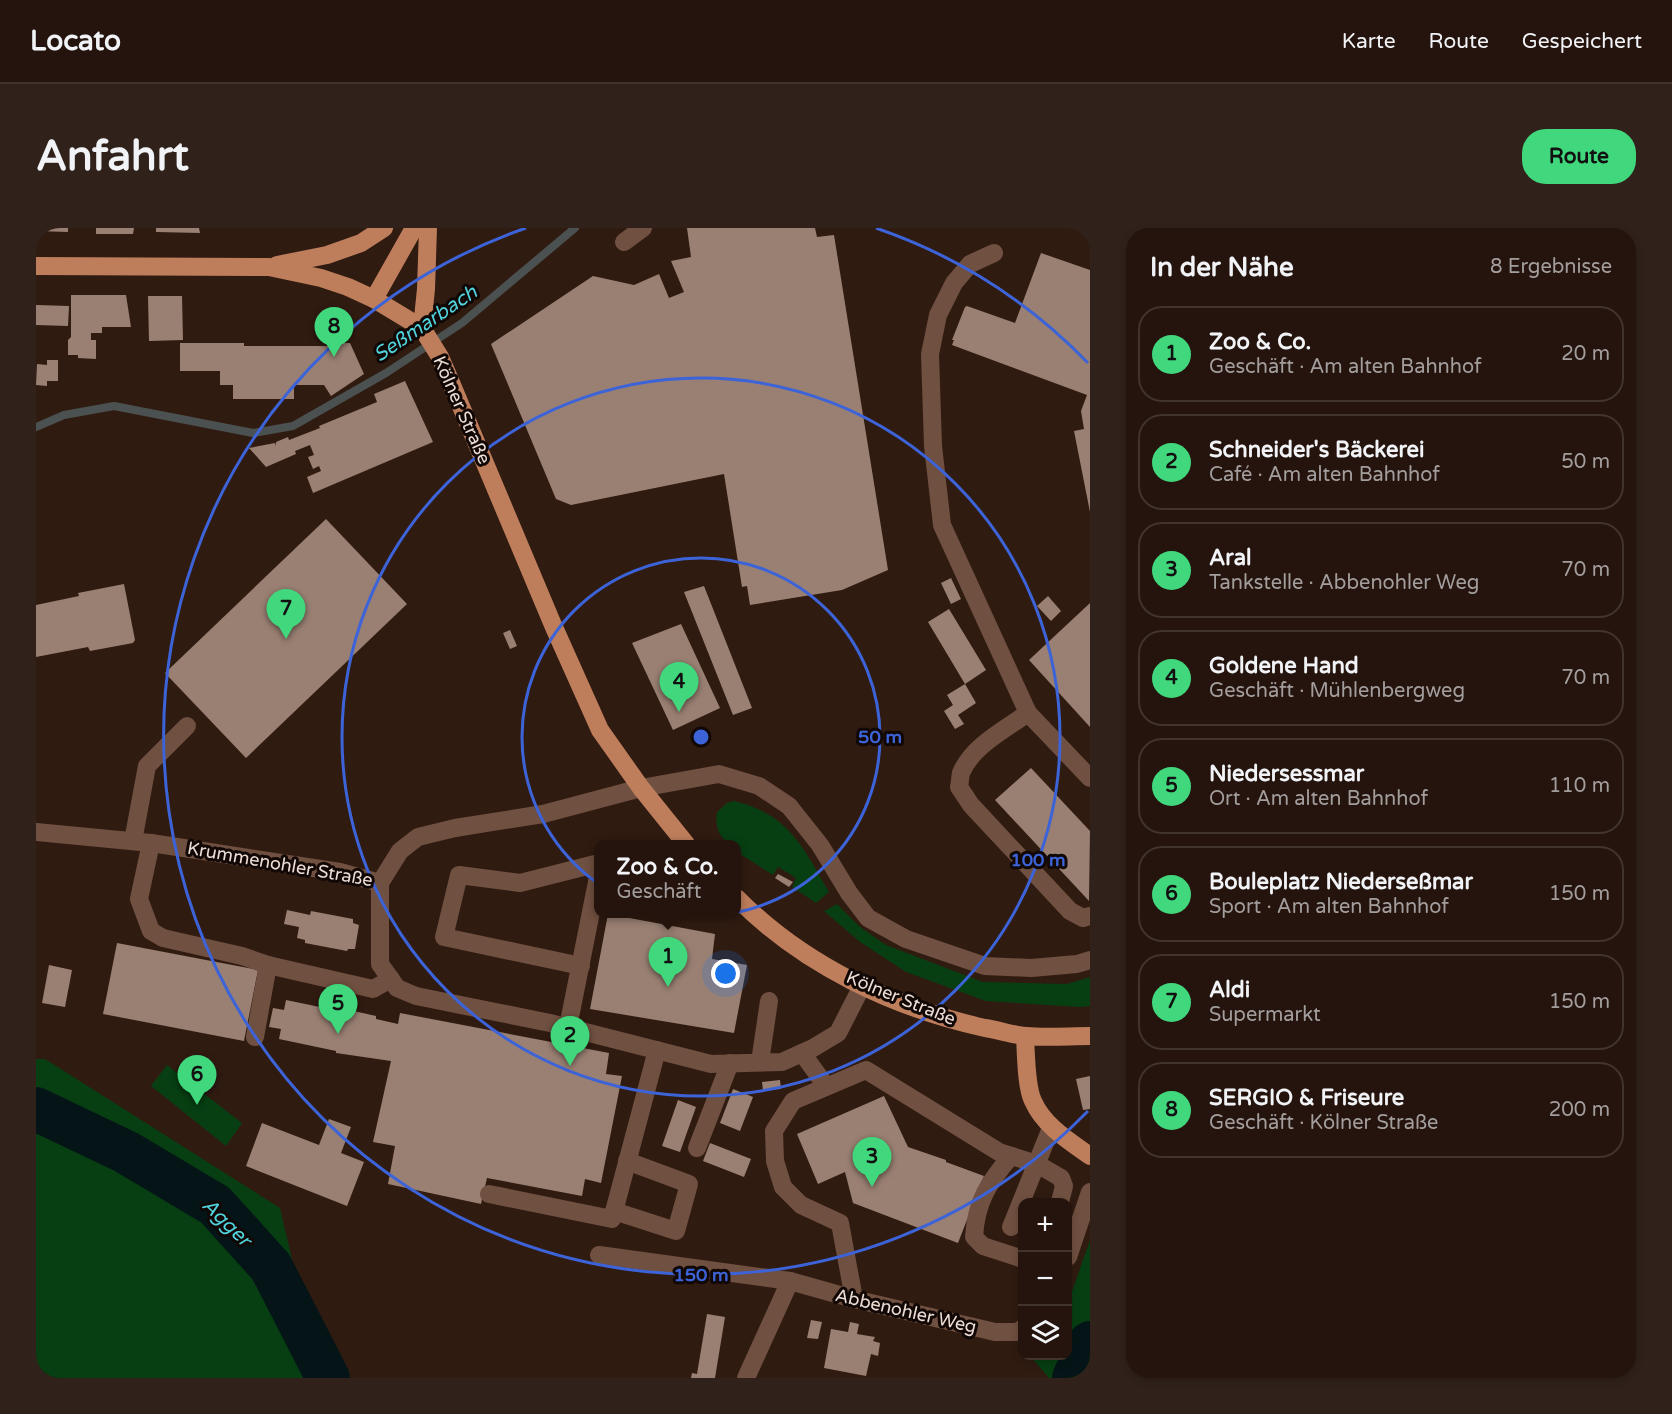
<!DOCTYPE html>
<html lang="de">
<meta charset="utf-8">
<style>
:root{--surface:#24140d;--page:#30211b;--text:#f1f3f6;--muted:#a39e9d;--line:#41332e;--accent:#41d77c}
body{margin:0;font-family:"Varela Round",sans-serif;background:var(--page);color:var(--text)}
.controls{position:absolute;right:18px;bottom:18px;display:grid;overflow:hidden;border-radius:12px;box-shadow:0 3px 9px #0003}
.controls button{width:54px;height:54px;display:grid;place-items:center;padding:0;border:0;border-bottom:2px solid var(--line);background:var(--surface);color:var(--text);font:30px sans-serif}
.you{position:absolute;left:690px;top:746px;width:21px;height:21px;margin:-15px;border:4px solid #fff;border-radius:50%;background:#1a73e8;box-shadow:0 0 0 9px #1a73e833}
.badge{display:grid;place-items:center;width:39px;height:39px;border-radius:50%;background:var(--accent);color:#111;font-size:20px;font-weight:700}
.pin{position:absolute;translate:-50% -50px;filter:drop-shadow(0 2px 3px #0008)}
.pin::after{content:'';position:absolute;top:32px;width:21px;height:18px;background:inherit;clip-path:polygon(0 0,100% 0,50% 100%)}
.popup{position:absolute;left:558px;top:612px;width:147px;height:78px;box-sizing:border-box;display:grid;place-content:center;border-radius:12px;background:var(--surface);filter:drop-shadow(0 2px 4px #0005);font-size:20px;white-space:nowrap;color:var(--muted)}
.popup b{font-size:22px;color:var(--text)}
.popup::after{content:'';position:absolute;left:50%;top:100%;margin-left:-12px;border:12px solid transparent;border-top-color:var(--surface)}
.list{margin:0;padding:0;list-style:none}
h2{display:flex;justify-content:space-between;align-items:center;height:78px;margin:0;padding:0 24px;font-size:26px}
h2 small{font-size:20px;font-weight:400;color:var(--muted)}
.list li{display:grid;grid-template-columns:39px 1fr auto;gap:18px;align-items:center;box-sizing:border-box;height:96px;margin:0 12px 12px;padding:0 12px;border:2px solid var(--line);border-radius:24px}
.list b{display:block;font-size:22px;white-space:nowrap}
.list p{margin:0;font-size:20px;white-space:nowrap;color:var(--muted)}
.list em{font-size:20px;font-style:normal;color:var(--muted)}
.icon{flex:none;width:33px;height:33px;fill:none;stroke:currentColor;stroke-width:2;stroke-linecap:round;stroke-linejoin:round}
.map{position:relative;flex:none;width:1054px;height:1150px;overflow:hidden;border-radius:24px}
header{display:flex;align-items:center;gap:36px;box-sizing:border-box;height:84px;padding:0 30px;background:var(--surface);border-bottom:2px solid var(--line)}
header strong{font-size:28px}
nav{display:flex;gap:33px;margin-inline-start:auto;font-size:21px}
.intro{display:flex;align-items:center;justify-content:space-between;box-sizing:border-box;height:144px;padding:0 36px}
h1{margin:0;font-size:42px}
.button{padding:15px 27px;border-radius:24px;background:var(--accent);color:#111;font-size:21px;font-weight:700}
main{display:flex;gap:36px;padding:0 36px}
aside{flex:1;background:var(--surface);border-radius:24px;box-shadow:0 3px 9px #0003}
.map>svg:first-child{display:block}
</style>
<header>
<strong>Locato</strong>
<nav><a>Karte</a><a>Route</a><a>Gespeichert</a></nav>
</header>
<div class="intro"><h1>Anfahrt</h1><a class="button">Route</a></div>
<main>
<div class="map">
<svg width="1054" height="1150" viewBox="0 0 1054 1150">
<rect width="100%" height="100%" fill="#301b11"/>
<g fill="#073f12">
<path d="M698,573C753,586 767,619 793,664L780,675L756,659L760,650L742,639L737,647L701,624V616H693C682,607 679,598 681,584L691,575Z"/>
<path d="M801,676L824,699L850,717L947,754L1031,756L1054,749V778L1044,779L950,773L870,744L824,714L788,683Z"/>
<path d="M0,831H9L244,980L262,1057L288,1121L307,1150H0Z"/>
<path d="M131,837L206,895L190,918L115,858Z"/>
<path d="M1054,1012V1150H1013L995,1129L1032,1128V1075Z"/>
</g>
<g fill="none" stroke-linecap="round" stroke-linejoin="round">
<path stroke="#4a5150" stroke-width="8" d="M0,199L28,187L78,178L217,205L257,198L350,145L426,95L539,0"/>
<g stroke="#051517" stroke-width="44">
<path d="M0,881L90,924L179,977L235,1039L292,1150"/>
<path d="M1038,1150L1054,1115"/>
</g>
</g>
<g fill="#9a8073">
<path d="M0,0H32V4L0,3Z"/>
<path d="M60,0H98L97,6H60Z"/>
<path d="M120,0H163L164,5L120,4Z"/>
<path d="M651,0H779L781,9L798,7L852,342L806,362L714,377L711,358L706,359L688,246L535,277L520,271L455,116L557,48L598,57L623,46L633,70L648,64L635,33L655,29Z"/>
<path d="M1005,25L1054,42V284L1038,203L1048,201L1045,183L1051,167L916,117L918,112H916L929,79L931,78L979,95Z"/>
<path d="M35,67H90L95,99H66V105H55V112H60V131L42,130V127H32V112L35,109Z"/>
<path d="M112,68H146L147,112L113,113Z"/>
<path d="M0,77L33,78L32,98L0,97Z"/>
<path d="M144,115H208V118H291V115H314L328,146L295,168L288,157H258V171H197V157H184V143H144Z"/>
<path d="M11,132H22V153H11V158L0,157L1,136L11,137Z"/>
<path d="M369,153L397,214L350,234L277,265L271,249L285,243L283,238L277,241L272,229L278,227L274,217L259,223L260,226L230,239L213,220L239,215L240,218V214L252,209L253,212L284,200L283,198L341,174L338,166Z"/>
<path d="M290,291L371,376L210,530L129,445Z"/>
<path d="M915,350L925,371L915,376L905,355Z"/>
<path d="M88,356L99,412L97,415L54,423L52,419L0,429V377L43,368L42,365Z"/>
<path d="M668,358L716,480L697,487L648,364Z"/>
<path d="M1012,368L1025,383L1015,393L1001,378Z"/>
<path d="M1054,375V499L993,432Z"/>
<path d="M913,381L950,442L929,456L940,475L922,487L928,496L919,501L908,483L917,477L911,467L929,456L892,394Z"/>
<path d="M645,396L684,480L637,502L596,415Z"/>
<path d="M474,402L481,418L474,421L467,405Z"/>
<path d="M995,540L1054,603L1053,673L959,572Z"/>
<path d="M742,646L757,654L753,659L739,650Z"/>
<path d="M251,682L274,687L275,683L317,691V695L323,697L319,721H312L311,723L269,715V712L261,710L263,699L248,696Z"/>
<path d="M572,686L679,706L676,731L711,737L698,805L554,781Z"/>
<path d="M81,715L222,742L208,813L67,786Z"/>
<path d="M13,737L36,742L29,779L6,775Z"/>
<path d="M250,772L308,784L309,781L340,788V791L362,796L364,785L573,825L570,846L586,848L565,955L549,951L546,968L451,950L445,976L352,956L359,918L337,914L355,833L300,825V823L243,811L245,801L233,799L237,780L248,782Z"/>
<path d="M1054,848V881L1047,882L1040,851Z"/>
<path d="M744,852L745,861L727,862L726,854Z"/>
<path d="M697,861L717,869L704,903L684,895Z"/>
<path d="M848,868L872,919L910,932V934L948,948L922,1015L817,975L809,944L782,956L761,906Z"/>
<path d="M642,872L660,879L644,924L626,918Z"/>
<path d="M293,891L315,899L305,925L328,934L311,978L210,938L226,895L283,917Z"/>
<path d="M674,915L715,931L708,949L667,933Z"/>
<path d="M671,1086L689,1089L679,1150H655L656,1145L661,1146Z"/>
<path d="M775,1092L786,1094L782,1111L771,1110Z"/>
<path d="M814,1094L823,1096L821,1106L839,1109L837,1113L844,1115L842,1128L835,1126L830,1148L788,1140L795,1101L812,1104Z"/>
</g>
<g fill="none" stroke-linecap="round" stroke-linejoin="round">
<g stroke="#705040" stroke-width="18">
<path d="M588,14L607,0"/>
<path d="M958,25L934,36L918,55L902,87L894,126L897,218L906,297L992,485L1054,550"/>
<path d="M992,485C970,501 936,518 925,545C924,549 924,555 923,559L935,577L1034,683L1047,690L1054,688"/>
<path d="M0,604L115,615L304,644L344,655"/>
<path d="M97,613L111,538L151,498"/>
<path d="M115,615L103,671L115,703L127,710L206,728L232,737"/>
<path d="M344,655L364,623L382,609L419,600L507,586L605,560L683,546L723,558L753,578L784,617L813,665L832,690L870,711L949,738L995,740L1041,736L1054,732"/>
<path d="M344,655V736L361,760L380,768L514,795L675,836L746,834L777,820L802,805L826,758"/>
<path d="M545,738L408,709L423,647L484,655L563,635"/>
<path d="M532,799L563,644"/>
<path d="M219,809L232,737L337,761L355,751"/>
<path d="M766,825L790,858"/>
<path d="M724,834L733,773"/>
<path d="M661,920L694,835"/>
<path d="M975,928C953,954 940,973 938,1009L947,1018L987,1031"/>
<path d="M453,966L576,991L621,822"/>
<path d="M578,983L640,1003L653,956L591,933"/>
<path d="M975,999L1015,900"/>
<path d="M563,1027L754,1053L818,1071L959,1104H982L987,1100"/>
<path d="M1032,1029L1054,964"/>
<path d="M818,1071L804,995L765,977L747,959L739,933L738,903L757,873L830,842L963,924L1001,936L1025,950L1028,958L1024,974"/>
<path d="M710,1150L754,1053"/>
</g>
<g stroke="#bf7e5b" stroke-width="18">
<path d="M241,37L291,27L325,15L348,0"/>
<path d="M0,38L233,39L285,50L312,59L338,71L386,100L404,129L411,145L517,397L564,502L605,560L650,616"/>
<path d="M338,71L378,0"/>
<path d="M386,100L390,61L392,0"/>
<path d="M701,670C767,737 858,780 949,800C963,802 976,807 990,808C1011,810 1033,808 1054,808"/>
<path d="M989,808C990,825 990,859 997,873C1008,898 1033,913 1054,928"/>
</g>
</g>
<g fill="none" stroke="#3c63d8" stroke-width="3">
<circle cx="665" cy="509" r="179"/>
<circle cx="665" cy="509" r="359"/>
<path d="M1052 883A538 538 0 1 1 490 0M840 0A538 538 0 0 1 1052 135"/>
</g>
<g text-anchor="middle" stroke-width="6" stroke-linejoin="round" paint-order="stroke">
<g font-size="18" fill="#ecddd6" stroke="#110805">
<text transform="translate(426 182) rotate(66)" y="6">Kölner Straße</text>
<text transform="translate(244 636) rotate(10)" y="6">Krummenohler Straße</text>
<text transform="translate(865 770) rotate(22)" y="6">Kölner Straße</text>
<text transform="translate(870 1083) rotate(13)" y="6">Abbenohler Weg</text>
</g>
<g font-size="20" font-style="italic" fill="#51d4de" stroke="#110805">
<text transform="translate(389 95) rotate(-34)" y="7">Seßmarbach</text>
<text transform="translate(191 994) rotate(44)" y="7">Agger</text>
</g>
</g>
<circle cx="665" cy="509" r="9" fill="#3c63d8" stroke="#110805" stroke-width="3"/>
<g font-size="18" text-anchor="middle" font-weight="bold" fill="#3c63d8" stroke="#110805" stroke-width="6" stroke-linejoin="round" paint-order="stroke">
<text x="844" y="515">50 m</text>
<text x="1002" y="638">100 m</text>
<text x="665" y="1053">150 m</text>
</g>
</svg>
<div class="controls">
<button>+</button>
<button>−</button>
<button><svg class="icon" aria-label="layers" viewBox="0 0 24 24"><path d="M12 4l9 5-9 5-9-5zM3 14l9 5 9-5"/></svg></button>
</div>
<div class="you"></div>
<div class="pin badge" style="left:632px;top:759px">1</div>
<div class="popup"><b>Zoo &amp; Co.</b>Geschäft</div>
<div class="pin badge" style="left:534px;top:838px">2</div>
<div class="pin badge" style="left:836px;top:959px">3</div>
<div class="pin badge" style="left:643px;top:484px">4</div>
<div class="pin badge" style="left:302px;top:806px">5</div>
<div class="pin badge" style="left:161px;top:877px">6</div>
<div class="pin badge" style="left:250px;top:411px">7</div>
<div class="pin badge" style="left:298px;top:129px">8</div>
</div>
<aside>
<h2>In der Nähe<small>8 Ergebnisse</small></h2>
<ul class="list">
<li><span class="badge">1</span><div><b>Zoo &amp; Co.</b><p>Geschäft · Am alten Bahnhof</p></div><em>20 m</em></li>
<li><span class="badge">2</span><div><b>Schneider's Bäckerei</b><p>Café · Am alten Bahnhof</p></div><em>50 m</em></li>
<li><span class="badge">3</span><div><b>Aral</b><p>Tankstelle · Abbenohler Weg</p></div><em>70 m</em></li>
<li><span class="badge">4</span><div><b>Goldene Hand</b><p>Geschäft · Mühlenbergweg</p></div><em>70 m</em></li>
<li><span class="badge">5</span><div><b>Niedersessmar</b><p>Ort · Am alten Bahnhof</p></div><em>110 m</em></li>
<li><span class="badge">6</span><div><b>Bouleplatz Niederseßmar</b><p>Sport · Am alten Bahnhof</p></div><em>150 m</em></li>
<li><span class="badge">7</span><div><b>Aldi</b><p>Supermarkt</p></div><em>150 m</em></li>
<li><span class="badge">8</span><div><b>SERGIO &amp; Friseure</b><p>Geschäft · Kölner Straße</p></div><em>200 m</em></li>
</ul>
</aside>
</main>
